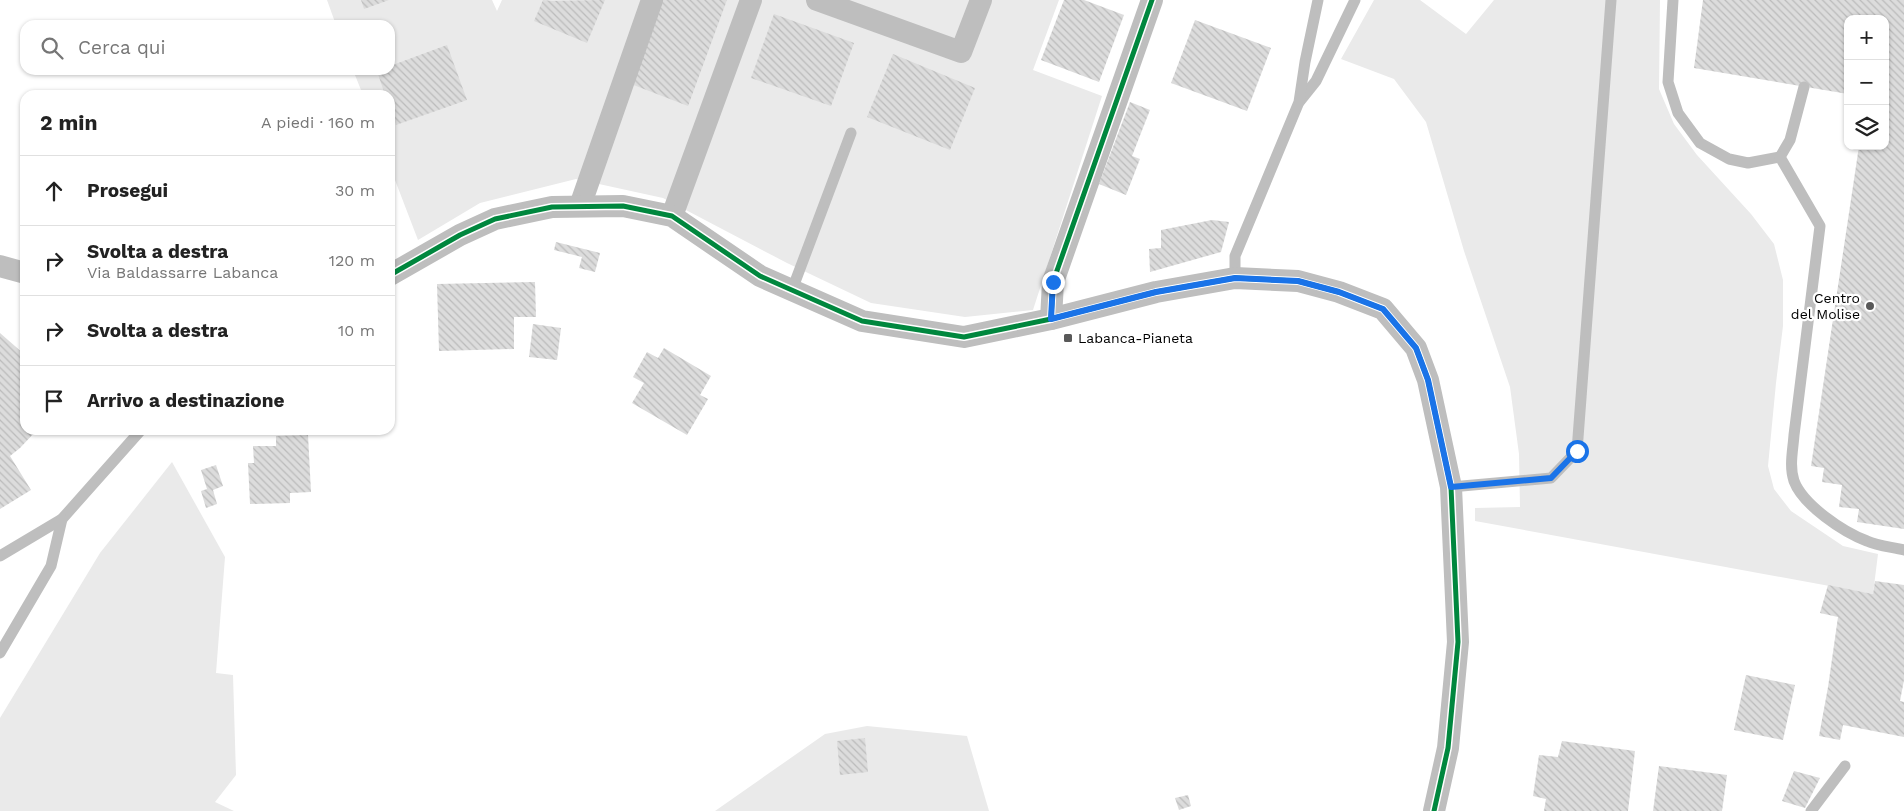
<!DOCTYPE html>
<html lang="it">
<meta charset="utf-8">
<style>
:root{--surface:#fff;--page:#f2f2f2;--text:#222;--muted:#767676;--line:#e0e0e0}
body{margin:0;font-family:"Work Sans",sans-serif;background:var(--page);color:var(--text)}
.controls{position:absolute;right:15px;top:15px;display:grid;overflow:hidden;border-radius:10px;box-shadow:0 1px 4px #0004}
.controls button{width:45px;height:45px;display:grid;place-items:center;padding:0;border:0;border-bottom:1px solid var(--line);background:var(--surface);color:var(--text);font:25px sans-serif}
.stop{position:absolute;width:15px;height:15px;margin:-11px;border:4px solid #1a73e8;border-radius:50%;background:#fff}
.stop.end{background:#1a73e8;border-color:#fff;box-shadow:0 1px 5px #0008}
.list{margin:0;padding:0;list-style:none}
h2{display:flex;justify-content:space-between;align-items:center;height:65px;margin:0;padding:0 20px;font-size:21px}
h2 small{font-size:16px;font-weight:400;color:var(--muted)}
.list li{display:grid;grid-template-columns:32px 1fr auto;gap:15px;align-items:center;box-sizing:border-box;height:70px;padding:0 20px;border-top:1px solid var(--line)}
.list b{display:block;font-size:19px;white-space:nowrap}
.list p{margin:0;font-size:16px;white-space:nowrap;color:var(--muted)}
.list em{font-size:16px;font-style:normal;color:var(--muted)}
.icon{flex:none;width:28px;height:28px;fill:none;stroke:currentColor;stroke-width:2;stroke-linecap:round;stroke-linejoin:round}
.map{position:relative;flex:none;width:1904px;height:811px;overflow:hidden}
.search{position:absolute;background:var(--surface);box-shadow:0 1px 4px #0004;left:20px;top:20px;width:375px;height:55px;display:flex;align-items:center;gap:12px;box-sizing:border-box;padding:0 18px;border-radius:15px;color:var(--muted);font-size:19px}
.panel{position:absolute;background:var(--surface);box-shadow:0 1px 4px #0004;left:20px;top:90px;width:375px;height:345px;border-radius:15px}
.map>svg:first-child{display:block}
</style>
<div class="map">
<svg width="1904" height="811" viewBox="0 0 1904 811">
<defs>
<pattern id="building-back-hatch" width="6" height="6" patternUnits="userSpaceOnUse" patternTransform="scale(1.25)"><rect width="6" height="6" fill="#dcdcdc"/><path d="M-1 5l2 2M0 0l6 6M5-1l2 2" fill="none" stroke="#bbb"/></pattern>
</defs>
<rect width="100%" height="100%" fill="#fff"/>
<g fill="#eaeaea">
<path d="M327,0H492L497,11L502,0H1059L1033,70L1102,96L1033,310L965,317L871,303L787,263L663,198L576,179L480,203L418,240L390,167V95H363L353,70H390V25H336Z"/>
<path d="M1374,0H1420L1466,34L1494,0H1660L1659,89L1674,124L1697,155L1751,214L1774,244L1783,280V326L1776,383L1768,466L1774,489L1791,511L1843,546L1878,554L1873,594L1475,521V508L1520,507L1519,454L1510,387L1464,251L1426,122L1394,79L1341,59Z"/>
<path d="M172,462L225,557L216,673L233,675L236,775L215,802L234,811H0V718L100,553Z"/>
<path d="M867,726L967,736L989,811H715L825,734Z"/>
</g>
<g fill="url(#building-back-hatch)">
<path d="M361,0H389L364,9Z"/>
<path d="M543,0L552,1L605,0L587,43L534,21Z"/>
<path d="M661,0H727L688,106L631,84Z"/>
<path d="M1064,0H1084L1124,15L1099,82L1041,60Z"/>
<path d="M1703,0H1904V529L1857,522L1859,509L1839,507L1842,485L1822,482L1824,468L1811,466L1859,146H1885V19H1848V94L1694,68Z"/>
<path d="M774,14L854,43L831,106L751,78Z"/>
<path d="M1195,20L1271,48L1247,111L1171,83Z"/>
<path d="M447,45L467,100L396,125L390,107V95H385L377,71L390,70V66Z"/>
<path d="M893,54L975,88L950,150L867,117Z"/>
<path d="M1130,102L1150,110L1132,156L1140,159L1126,195L1099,184Z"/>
<path d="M1212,220L1229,222L1221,252L1150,272L1149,249L1161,248V230Z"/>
<path d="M556,242L600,253L595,272L579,268L582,257L554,250Z"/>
<path d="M535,282L536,317H514V349L439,351L437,284Z"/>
<path d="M533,324L561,328L557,360L529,357Z"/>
<path d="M0,333L25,355V430H37L20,448L10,456L31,490L0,509Z"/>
<path d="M664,348L711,376L700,395L708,399L687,435L632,403L644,383L633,377L647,352L658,358Z"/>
<path d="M308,435L311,492L290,493V503L250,504L248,463H254L253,446H276V436Z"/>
<path d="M216,465L223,486L213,490L217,504L206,508L201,491L207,489L201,470Z"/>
<path d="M1875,581L1904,585V680L1900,701L1904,702V737L1843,725L1840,740L1819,736L1828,687L1838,617L1820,613L1828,585L1873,594Z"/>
<path d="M1746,675L1795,685L1783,740L1734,730Z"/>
<path d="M865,738L868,772L840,775L837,741Z"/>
<path d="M1562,741L1635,751L1628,811H1544L1546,799L1533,796L1539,755L1558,757Z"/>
<path d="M1659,766L1727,775L1722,811H1653Z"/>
<path d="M1794,771L1820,778L1805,808L1782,801Z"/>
<path d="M1188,795L1191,806L1179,810L1175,798Z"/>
</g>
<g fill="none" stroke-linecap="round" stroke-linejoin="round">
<g stroke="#bebebe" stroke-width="11">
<path d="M1673,0L1668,82L1678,113L1700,143L1729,159L1748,163L1780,157L1790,140L1804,87"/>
<path d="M1300,101L1316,81L1355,0"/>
<path d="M1780,157L1820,226L1794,435C1793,450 1789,466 1794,481C1803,505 1843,532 1867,541C1878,546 1892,547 1904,550"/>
<path d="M1235,278V256L1299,102L1305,62L1318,0"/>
<path d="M792,290L851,133"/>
<path d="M1451,487L1551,478L1577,451L1611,0"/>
<path d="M0,556L62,519L141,430"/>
<path d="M0,653L51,566L62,519"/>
<path d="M1811,811L1845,766"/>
</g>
<g stroke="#bebebe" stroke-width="22">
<path d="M817,0L961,52L981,0"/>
<path d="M580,206L652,0"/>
<path d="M672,216L751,0"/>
<path d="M0,266L25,273"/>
<path d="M390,275L460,235L495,219L552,207L623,206L672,216L760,276L862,321L964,337L1051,319L1156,292L1235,278L1298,281L1339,292L1383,309L1416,348L1428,380L1451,487L1458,642L1448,748L1434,811"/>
<path d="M1051,319L1053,282L1152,0"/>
</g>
<g stroke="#fff" stroke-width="8">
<g id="cycleway">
<path d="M390,275L460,235L495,219L552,207L623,206L672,216L760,276L862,321L964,337L1051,319L1156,292L1235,278L1298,281L1339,292L1383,309L1416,348L1428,380L1451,487L1458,642L1448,748L1434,811"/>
<path d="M1051,319L1053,282L1152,0"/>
</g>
</g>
<use href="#cycleway" stroke="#00873e" stroke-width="5"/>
</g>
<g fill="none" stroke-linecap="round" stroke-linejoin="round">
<path stroke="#1a73e8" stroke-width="6" d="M1053,282L1051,319L1156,292L1235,278L1298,281L1339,292L1383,309L1416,348L1428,380L1451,487L1551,478L1577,451"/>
</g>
<g fill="#595959" stroke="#fff" stroke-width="2">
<circle cx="1870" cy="306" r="5"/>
<rect x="1063" y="333" width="10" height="10" rx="2.5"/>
</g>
<g text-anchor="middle" stroke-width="4.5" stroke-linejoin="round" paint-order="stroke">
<g font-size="14" fill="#000" stroke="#fff" text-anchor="end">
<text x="1860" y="303">Centro<tspan x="1860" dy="16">del Molise</tspan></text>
<text x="1078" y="343" text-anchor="start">Labanca-Pianeta</text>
</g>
</g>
</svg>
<div class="controls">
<button>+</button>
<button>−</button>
<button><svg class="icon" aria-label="layers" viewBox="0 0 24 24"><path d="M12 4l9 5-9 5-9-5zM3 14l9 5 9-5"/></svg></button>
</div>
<div class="stop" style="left:1577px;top:451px"></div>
<div class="stop end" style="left:1053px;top:282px"></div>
<div class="search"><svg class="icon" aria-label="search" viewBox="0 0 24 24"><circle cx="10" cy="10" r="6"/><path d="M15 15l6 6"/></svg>Cerca qui</div>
<section class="panel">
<h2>2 min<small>A piedi · 160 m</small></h2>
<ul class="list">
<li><svg class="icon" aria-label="ahead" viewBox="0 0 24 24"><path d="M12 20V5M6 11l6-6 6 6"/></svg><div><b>Prosegui</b></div><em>30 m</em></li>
<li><svg class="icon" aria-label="right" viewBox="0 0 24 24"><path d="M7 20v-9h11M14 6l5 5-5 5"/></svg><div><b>Svolta a destra</b><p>Via Baldassarre Labanca</p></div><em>120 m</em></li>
<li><svg class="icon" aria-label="right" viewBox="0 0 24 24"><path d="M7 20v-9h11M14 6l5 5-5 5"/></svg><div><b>Svolta a destra</b></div><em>10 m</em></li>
<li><svg class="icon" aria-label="arrive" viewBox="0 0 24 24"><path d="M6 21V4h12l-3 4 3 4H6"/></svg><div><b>Arrivo a destinazione</b></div></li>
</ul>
</section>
</div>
